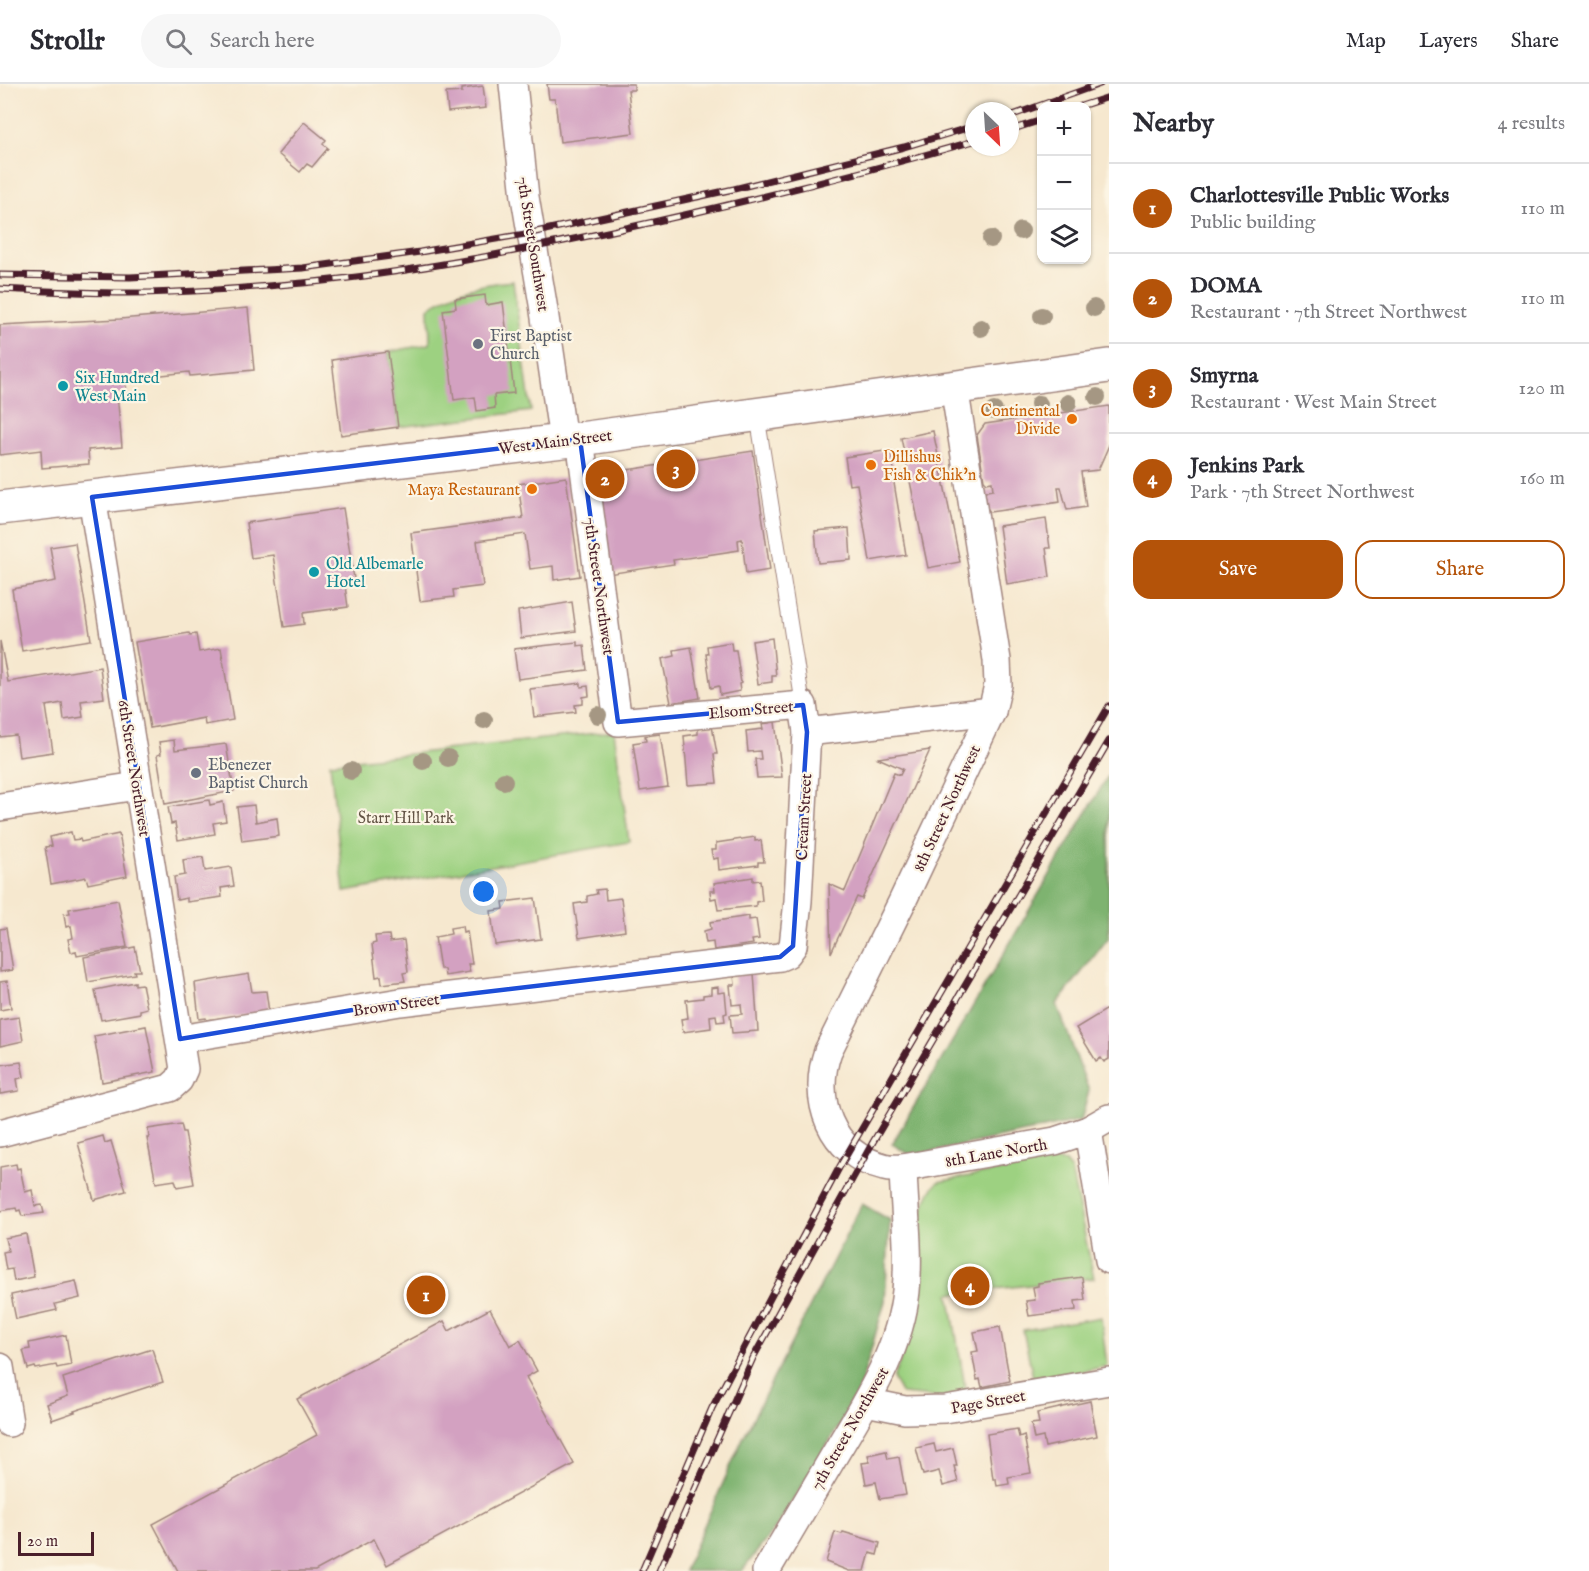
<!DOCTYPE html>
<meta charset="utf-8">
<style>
:root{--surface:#fff;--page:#f7f7f7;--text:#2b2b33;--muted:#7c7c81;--line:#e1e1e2;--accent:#b45309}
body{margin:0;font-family:"IM FELL English",serif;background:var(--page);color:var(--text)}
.controls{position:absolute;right:18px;top:18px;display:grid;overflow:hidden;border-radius:12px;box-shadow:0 2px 4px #0004}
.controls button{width:54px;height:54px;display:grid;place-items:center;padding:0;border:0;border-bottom:2px solid var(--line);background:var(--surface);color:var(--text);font:30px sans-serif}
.compass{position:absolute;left:965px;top:18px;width:54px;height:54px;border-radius:50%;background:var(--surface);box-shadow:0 2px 4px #0004;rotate:155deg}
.scale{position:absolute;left:18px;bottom:15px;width:76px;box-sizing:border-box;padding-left:6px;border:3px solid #4a1f2b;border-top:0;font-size:16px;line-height:21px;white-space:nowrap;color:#4a1f2b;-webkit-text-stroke:4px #fcf5e5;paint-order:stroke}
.you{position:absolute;left:484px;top:808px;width:21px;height:21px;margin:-15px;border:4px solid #fff;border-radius:50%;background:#1a73e8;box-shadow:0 0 0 9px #1a73e833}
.badge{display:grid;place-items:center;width:39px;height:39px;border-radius:50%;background:var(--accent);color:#fff;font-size:20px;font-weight:700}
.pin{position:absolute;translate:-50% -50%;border:3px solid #fff;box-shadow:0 2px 6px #0006}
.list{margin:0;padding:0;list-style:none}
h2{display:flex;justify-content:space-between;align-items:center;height:78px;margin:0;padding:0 24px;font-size:26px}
h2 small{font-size:20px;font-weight:400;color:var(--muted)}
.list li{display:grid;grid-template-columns:39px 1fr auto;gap:18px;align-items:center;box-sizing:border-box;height:90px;padding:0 24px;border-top:2px solid var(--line)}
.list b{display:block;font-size:22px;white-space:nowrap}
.list p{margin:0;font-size:20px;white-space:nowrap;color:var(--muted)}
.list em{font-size:20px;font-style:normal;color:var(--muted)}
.actions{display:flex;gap:12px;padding:18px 24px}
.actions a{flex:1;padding:14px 0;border:2px solid var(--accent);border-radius:18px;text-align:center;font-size:21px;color:var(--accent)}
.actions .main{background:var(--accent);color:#fff}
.icon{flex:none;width:33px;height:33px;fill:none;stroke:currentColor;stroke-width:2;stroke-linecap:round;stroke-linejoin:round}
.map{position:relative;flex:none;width:1109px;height:1487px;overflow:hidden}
header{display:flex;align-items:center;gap:36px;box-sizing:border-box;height:84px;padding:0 30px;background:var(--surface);border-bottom:2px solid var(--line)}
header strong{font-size:28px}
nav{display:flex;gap:33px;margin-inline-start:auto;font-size:21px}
.search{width:420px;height:54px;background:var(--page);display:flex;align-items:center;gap:15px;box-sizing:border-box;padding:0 21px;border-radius:33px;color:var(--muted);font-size:22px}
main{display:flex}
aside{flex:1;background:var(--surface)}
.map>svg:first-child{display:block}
</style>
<header>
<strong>Strollr</strong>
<div class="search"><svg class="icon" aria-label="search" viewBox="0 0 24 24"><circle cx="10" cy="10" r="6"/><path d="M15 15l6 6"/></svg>Search here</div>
<nav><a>Map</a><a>Layers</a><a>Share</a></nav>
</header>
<main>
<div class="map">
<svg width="1109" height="1487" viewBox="0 0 1109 1487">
<rect width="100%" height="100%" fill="#fcf5e5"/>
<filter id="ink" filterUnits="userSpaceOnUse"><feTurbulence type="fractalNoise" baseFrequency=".0167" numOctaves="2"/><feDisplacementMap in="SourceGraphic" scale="12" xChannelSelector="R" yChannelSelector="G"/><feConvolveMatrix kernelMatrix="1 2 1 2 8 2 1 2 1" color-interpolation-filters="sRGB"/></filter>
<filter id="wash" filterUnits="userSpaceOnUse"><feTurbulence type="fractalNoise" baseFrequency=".008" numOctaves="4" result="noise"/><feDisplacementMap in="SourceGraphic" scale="24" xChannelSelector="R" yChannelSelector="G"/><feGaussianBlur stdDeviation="1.35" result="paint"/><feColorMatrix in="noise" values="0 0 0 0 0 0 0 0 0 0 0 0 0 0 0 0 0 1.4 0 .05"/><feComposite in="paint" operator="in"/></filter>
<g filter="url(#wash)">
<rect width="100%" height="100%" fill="#f6e8cf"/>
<g fill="#9dd181" stroke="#747856" stroke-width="1.5">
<path d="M513,197L531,327L398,343L388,268L430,260L429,224C454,205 482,200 513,197Z"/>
<path d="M614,647L629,758L344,808L330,679Z"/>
<path d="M1056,1076L1065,1079L1071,1086L1094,1194L949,1210L967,1314L954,1315L902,1310L893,1294C904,1269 914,1241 919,1214C925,1175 908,1129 938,1098Z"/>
<path d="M1101,1233L1107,1282L1034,1298L1023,1246Z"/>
</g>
<g fill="#7eb36f" stroke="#64694d" stroke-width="1.5">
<path d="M1109,690V853L1057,920L1089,1007L1081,1036L912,1072L892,1060Z"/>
<path d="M862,1120L890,1136L885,1217L858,1311L779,1439L742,1487H684L743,1354Z"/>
</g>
<g id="blocks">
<g fill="#d3a1c1">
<path d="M547,0H634V6H628L633,49L560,58L555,15H549Z"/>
<path d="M483,2L486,24L448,28L446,9L462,8V5Z"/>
<path d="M304,38L326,56L323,60L328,64L312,83L307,80L300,88L278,70Z"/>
<path d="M485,211L486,221L503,218L514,309L494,311L495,324L477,327L475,313L454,316L443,226L456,224L455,215Z"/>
<path d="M248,224L254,286L190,292L189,288L125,295L127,309L117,310L122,363L88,366L89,380L42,384L41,366L0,371V241L120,235Z"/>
<path d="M388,268L398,343L341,351L332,276Z"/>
<path d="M1109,322V361L1098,386L1081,388L1086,423L1067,426L1061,403H1058L1060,418L990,428L987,424L985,409L987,407L993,406L992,398L987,399L984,396L977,351L985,340Z"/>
<path d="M933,347L960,478L928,484L901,354Z"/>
<path d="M891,366L895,393H893L906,471L870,477L857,400L849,401L845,373Z"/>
<path d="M753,367L770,486L746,490L742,455L738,456L739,466L673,476L674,480L608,490L594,391Z"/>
<path d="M566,393L580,492L554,496L553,482L530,485L525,450L477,457L483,502L453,506L454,513L420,517L411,449L523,434L518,400Z"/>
<path d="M343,424L355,501L345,502L348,523L303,529L304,540L284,543L273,471L251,474L246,439Z"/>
<path d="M1046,435L1050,464H1046L1050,493L1007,500L999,442Z"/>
<path d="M849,444L851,476L818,479L815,447Z"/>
<path d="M75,459L91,556L22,567L12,505L56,497L50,463Z"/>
<path d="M572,518L576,547L521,554L518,527Z"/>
<path d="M189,549L190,551L196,550L199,568L221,564L233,636L205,641L204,634L150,644L135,558Z"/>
<path d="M772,554L776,592H772V598L758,600L752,557Z"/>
<path d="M0,557L8,598L100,583L104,614L81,617L83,633L64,636L62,619L46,622L53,668L19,673L16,651L0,653Z"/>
<path d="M577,558V562L584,561L587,586L518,595L514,565Z"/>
<path d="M731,558L732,566H736L741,599L739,600L740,607L720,611L719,602L711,604L706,570H708L707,562Z"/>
<path d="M691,563L700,614L671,619L662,575L675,572L674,566Z"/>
<path d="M581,599V603L588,602L589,612L583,613V620L575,621L576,628L534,633L530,605Z"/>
<path d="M775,638L782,693L757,694L755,675H761L760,667L748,668L746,647L763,645L762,640Z"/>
<path d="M712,642L717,670H714L717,699L688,701L684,652L698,650V643Z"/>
<path d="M660,650L668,703L640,707L633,659L646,657L645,652Z"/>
<path d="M174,656L175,666L226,660L234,707L165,720L157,671L161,670L159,658Z"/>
<path d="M930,666L862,815L857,813L831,869L829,800L845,807L894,689L900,691L903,685L878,674Z"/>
<path d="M209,716L210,721L223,718L226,737L213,739L215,750L178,756L175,739L171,740L168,723Z"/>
<path d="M254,721L256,738L277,734L279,752L242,757L237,723Z"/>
<path d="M71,748L73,756L80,755L81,758L119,750L127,792L88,800L86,793L51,800L45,763L52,762L50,753Z"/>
<path d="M755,753V757L761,756L764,778H758V781L719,786L718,774L713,775L711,766H716V759Z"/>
<path d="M203,773L205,787L231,783L234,802L221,804L222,813L187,818V814L177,816L174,793L185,791L183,776Z"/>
<path d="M753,793V797L760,796L762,817L756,818V822L718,826L716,814L711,815L710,807H715L714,799Z"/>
<path d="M605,805L606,816L621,814L625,847L579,854L574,820L587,818V812L597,810L596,806Z"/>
<path d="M535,814L541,855L495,861L491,827L504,825L503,818Z"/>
<path d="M118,816L127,863L77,872L76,867L71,868L68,855L73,854L71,842L66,843L64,830L70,829L69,825Z"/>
<path d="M749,832V836L756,835L759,855L752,856L753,860L714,866L713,858L706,859L704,847L711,845L710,838Z"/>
<path d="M462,842L463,848L467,847L472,880H468L470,888L445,892L444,885H440L435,853L451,850L450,844Z"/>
<path d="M6,844L13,886L0,888V845Z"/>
<path d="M389,851L390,858L404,856L408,888L403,889L405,897L382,900L381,892L376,893L372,860L376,859L375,852Z"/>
<path d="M135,863L140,887H134L135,890L88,898L84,873Z"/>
<path d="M754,889L758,947L732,949L730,931L742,930L741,920L732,921L730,901H735L734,891Z"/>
<path d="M249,890L252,908L266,907L269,928L207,936L206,934L199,935L195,899Z"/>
<path d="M7,897L11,924L0,926V898Z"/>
<path d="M135,898V901L142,900L147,924L140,926V929L101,936L95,906Z"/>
<path d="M718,903V909L725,908L727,929L724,930L725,937L717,938L716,931L710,932L711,944L683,948L681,935L688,934L686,916L703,914V911L711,910V904Z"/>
<path d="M1109,924V975L1104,978L1101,974L1096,977L1076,944Z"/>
<path d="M19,933L23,957L0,962V936Z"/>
<path d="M146,942L155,988L102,998L94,952Z"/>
<path d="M21,978L24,993L17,995L19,1007L0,1010V981Z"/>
<path d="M181,1040L183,1048H185L194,1100L177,1103L175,1096L156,1099L147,1054H149L148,1045Z"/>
<path d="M103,1052L105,1059L111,1057L126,1107L94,1116L78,1059Z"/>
<path d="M16,1080L17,1085L20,1084L25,1108L32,1106L35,1122L42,1121L44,1129L22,1132L20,1126L17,1127L16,1124L0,1127V1083Z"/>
<path d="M26,1150L34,1193L14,1197L12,1185L6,1186L3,1168L8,1167L5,1154Z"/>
<path d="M1082,1193L1085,1216L1075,1217L1076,1226L1029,1232L1026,1217L1035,1216L1033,1203L1038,1202V1199Z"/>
<path d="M76,1197L80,1214L55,1220L57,1226L16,1235L11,1211Z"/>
<path d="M490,1225L510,1262L520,1256L537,1287L526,1293L574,1380L387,1481L374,1455L315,1487H178L153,1440L317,1351L297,1315L444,1237L449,1247Z"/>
<path d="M1000,1243L1010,1297L982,1303L980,1295L977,1296L972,1268L978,1267L974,1248Z"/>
<path d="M66,1251L71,1281L57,1284L56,1281L36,1285L35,1283L28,1285L23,1266L30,1265L29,1259Z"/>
<path d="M152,1265L163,1298L74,1327L75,1328L52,1336L47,1320L68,1312L63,1294Z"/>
<path d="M1090,1317L1097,1352L1045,1363L1043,1353L1034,1355L1031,1340L1039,1339L1037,1329Z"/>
<path d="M1017,1345L1019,1353L1024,1351L1031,1389L1008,1393L1009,1400L997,1402L996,1395H993L987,1350Z"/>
<path d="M934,1360L936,1368L953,1364L957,1382H954L958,1398L943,1402L939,1387L923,1391L916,1364Z"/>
<path d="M886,1367L888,1375L899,1373L906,1411L880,1415L876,1398L866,1400L862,1379L870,1378L868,1371Z"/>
<path d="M835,1448L842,1450L843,1448L880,1459L877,1471L870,1469L865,1487H849L826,1478Z"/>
</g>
</g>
</g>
<g filter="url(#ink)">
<use href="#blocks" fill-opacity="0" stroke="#a0847d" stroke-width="1.5"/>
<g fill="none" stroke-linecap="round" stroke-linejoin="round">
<g stroke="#a0847d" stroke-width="16">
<path id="lane" d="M757,330L803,621"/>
</g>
<g stroke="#a0847d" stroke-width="30">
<g id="street">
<path d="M513,0L525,113L543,220L563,356"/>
<path d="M954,302L997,576L998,601L992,627L902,818L828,967C811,1015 830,1070 884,1083C890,1085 897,1084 903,1084L1055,1057L1088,1046L1109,1034"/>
<path d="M807,648L992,627"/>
<path d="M0,723L137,702"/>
<path d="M180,955L400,918L780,873L787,870L793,862L798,817L807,648L803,621L618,638L580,355"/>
<path d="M1088,1046L1109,1176"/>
<path d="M0,1049L170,1004L179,996L184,985L92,413"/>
<path d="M0,1283L9,1339"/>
<path d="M866,1318L905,1326L945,1325L1109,1297"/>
<path d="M766,1487C790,1446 814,1406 838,1365C867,1316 900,1266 906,1207C910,1167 904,1125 903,1084"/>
</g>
</g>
<g stroke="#a0847d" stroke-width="36">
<path id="primary" d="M0,424L580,355L1109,282"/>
</g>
<use href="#lane" stroke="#fff" stroke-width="14"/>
<use href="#street" stroke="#fff" stroke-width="27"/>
<use href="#primary" stroke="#fff" stroke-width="33"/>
<g stroke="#4a1f2b" stroke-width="7">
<g id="rail">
<path d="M1081,22L1109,13"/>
<path d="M1010,32L1100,0"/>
<path d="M1010,46L1042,36"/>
<path d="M0,191L130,193L303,184L420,168L531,149L734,105L904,63L974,42"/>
<path d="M0,205C43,207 86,209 129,209C187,209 246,204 303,199C409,189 513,168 617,146C737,120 856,91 974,57"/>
<path d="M642,1487L712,1324L839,1084L1109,622"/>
<path d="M659,1487L753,1274L873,1058L1109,657"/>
</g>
</g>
<use href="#rail" stroke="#fcf5e5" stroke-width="4.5" stroke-dasharray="14" stroke-linecap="butt"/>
</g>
<g fill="#a59783">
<circle cx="1021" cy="147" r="9"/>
<circle cx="991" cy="155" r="9"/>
<circle cx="1094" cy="224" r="9"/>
<circle cx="1042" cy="232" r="9"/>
<circle cx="981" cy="244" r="9"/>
<circle cx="1097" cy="313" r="9"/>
<circle cx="1068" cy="319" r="9"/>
<circle cx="1039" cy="320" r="9"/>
<circle cx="994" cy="327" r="9"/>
<circle cx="598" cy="631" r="9"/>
<circle cx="484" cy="636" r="9"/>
<circle cx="448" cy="674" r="9"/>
<circle cx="423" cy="677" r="9"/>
<circle cx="351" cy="687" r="9"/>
<circle cx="504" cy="697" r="9"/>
</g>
</g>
<path fill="none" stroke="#1d4ed8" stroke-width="4.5" stroke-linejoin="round" d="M580,355L618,638L803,621L807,648L793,862L780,873L400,918L180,955L92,413Z"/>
<g fill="#6b7280" stroke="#fcf5e5" stroke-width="2">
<circle cx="478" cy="260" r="6"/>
<circle cx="196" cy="689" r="6"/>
</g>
<g fill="#0f9aa8" stroke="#fcf5e5" stroke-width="2">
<circle cx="63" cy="302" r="6"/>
<circle cx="314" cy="488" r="6"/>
</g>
<g fill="#e8710a" stroke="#fcf5e5" stroke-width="2">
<circle cx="1072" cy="335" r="6"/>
<circle cx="871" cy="381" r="6"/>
<circle cx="532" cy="405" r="6"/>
</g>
<g text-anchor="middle" stroke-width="4.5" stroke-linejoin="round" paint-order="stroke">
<g font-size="16" fill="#4a1f2b" stroke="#fcf5e5">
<text transform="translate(534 160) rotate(81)" y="6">7th Street Southwest</text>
<text transform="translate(555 357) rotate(-7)" y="6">West Main Street</text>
<text transform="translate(600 502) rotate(82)" y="6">7th Street Northwest</text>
<text transform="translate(751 625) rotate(-5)" y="6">Elsom Street</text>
<text transform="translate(135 684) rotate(81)" y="6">6th Street Northwest</text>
<text transform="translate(946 724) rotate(-65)" y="6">8th Street Northwest</text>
<text transform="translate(803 733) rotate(-87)" y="6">Cream Street</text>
<text transform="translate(396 920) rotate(-8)" y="6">Brown Street</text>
<text transform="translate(996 1068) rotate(-10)" y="6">8th Lane North</text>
<text transform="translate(988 1317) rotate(-10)" y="6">Page Street</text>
<text transform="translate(849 1344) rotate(-60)" y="6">7th Street Northwest</text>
</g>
<g font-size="16" fill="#5b616d" stroke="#fcf5e5" text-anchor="start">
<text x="490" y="257">First Baptist<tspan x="490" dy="18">Church</tspan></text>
<text x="208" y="686">Ebenezer<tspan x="208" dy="18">Baptist Church</tspan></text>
</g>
<g font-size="16" fill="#0d838f" stroke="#fcf5e5" text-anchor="start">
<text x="75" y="299">Six Hundred<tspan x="75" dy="18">West Main</tspan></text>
<text x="326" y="485">Old Albemarle<tspan x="326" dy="18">Hotel</tspan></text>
</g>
<g font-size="16" fill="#c56008" stroke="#fcf5e5" text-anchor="end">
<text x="1060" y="332">Continental<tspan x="1060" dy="18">Divide</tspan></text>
<text x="883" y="378" text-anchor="start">Dillishus<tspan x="883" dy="18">Fish &amp; Chik'n</tspan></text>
<text x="520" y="411">Maya Restaurant</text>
</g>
<g font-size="16" fill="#635445" stroke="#fcf5e5">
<text x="406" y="739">Starr Hill Park</text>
</g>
</g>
</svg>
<div class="controls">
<button>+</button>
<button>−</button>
<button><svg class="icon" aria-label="layers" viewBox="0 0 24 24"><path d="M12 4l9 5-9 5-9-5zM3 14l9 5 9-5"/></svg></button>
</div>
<svg class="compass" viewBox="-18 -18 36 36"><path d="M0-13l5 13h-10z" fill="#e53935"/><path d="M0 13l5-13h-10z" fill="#7c7c81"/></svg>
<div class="scale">20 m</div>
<div class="you"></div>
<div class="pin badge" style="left:426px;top:1211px">1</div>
<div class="pin badge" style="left:605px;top:395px">2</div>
<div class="pin badge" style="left:676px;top:385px">3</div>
<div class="pin badge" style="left:970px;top:1202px">4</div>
</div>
<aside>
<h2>Nearby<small>4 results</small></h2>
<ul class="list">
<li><span class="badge">1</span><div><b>Charlottesville Public Works</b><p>Public building</p></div><em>110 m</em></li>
<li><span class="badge">2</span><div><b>DOMA</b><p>Restaurant · 7th Street Northwest</p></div><em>110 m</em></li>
<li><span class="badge">3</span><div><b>Smyrna</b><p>Restaurant · West Main Street</p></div><em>120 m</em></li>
<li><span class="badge">4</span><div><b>Jenkins Park</b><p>Park · 7th Street Northwest</p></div><em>160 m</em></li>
</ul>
<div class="actions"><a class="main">Save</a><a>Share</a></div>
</aside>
</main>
